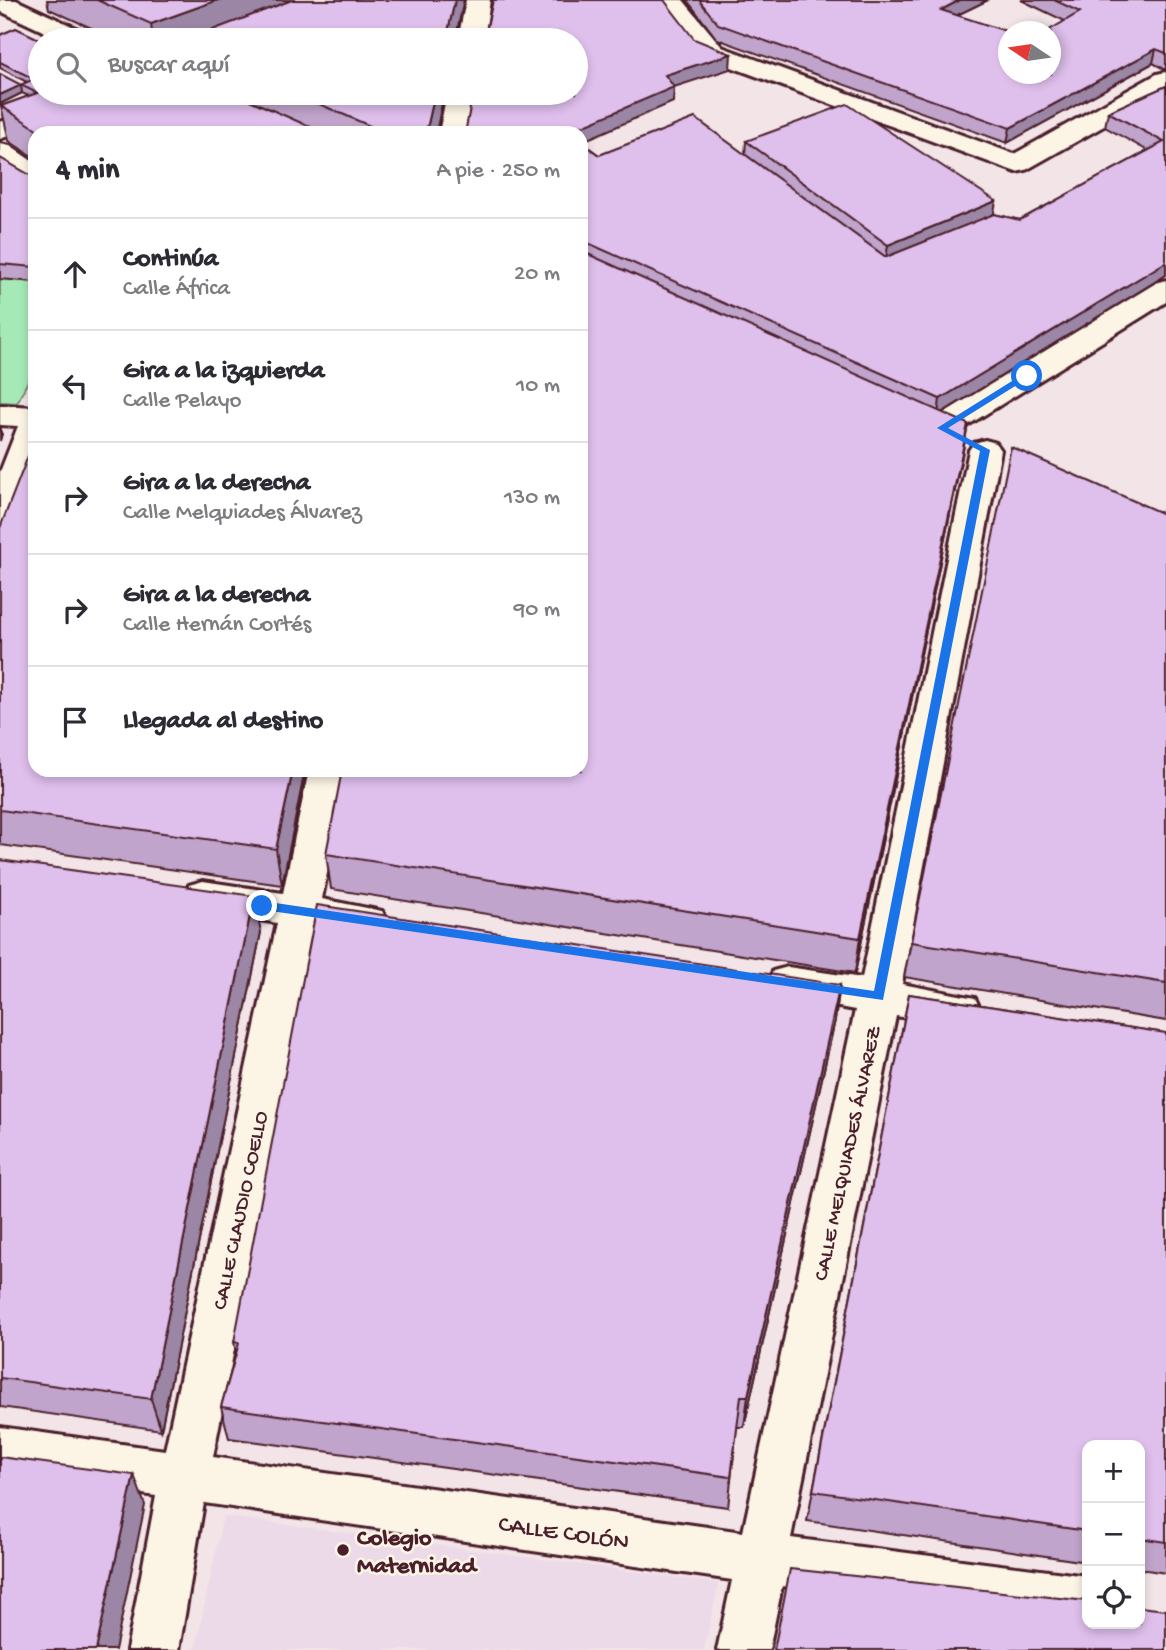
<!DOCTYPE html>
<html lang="es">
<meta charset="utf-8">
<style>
:root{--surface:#fff;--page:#f2f2f3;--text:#2b2b33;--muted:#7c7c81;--line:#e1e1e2}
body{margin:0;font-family:"Gochi Hand",sans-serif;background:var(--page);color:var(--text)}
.controls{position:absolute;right:21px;bottom:21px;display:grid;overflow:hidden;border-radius:14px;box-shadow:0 4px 10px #0003}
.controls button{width:63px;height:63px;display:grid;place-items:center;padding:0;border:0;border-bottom:2px solid var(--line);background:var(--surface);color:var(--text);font:35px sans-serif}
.compass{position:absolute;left:998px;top:21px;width:63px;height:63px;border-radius:50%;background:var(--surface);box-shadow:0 4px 10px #0003;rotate:283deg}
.stop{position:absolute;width:21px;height:21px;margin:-16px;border:5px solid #1a73e8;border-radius:50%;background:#fff}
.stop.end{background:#1a73e8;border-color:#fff;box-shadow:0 2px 7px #0008}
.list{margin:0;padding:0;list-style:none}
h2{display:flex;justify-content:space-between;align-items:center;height:91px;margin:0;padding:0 28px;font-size:30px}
h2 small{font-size:23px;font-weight:400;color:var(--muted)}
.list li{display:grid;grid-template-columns:46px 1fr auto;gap:21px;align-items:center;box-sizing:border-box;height:112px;padding:0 28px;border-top:2px solid var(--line)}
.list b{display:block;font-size:26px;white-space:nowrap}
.list p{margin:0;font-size:23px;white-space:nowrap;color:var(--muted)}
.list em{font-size:23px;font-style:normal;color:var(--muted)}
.icon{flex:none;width:38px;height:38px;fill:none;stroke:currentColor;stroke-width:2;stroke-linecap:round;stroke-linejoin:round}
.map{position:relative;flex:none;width:1166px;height:1650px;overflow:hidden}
.search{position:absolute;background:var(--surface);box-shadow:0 4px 10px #0003;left:28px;top:28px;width:560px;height:77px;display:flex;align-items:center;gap:18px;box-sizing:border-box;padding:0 24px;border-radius:38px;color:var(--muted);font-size:26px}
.panel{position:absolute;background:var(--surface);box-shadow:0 4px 10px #0003;left:28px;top:126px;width:560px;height:651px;border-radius:21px}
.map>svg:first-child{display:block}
</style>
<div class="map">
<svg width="1166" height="1650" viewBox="0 0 1166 1650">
<rect width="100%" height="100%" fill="#f3e5e7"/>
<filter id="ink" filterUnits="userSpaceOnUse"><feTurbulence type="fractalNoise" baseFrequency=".0143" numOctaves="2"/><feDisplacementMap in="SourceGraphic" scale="14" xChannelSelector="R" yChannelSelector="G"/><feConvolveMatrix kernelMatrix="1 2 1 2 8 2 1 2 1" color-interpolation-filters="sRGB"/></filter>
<g filter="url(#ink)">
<path fill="#eddae8" d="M223,1516L719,1583L704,1650H195Z"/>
<path fill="#a5eab6" stroke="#788470" stroke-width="2" d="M0,279L35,282V367L17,403L0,402Z"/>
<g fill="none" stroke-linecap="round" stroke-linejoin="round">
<g stroke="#4a1f2b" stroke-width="6">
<g id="minor">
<path d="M0,0H16L91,35L95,40H62L0,11Z"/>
<path d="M466,0H490L484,40H458Z"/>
<path d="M658,0H683L722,47L1014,154L1157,74L1166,72V91L1026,170L1016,172L704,57Z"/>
<path d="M79,93H116L112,99L0,139V122Z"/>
<path d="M447,93H473L467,133H439Z"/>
<path d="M0,144L10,146L35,163V183L25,181L0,164Z"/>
<path d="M1166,280V302L952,435L941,438L930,435L925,428L930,421L1156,283Z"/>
<path d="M0,405L35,407C35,451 36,483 12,522L0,525V472L18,426L0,425Z"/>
<path d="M985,440L996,443L1001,450L902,984L975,998L981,1010L975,1022L960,1027L896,1016L791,1538L1087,1576V1624H1094L1087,1626L782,1586L769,1650H717L732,1580L204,1503L179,1650H127L156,1496L0,1473V1427L165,1450L277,923L189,907L183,896L189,885L203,881L283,893L309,770H347L322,899L382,911L388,922L382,933L368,938L316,929L213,1457L743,1532L855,1010L773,995L767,983L773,971L788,967L862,978L969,450L974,443Z"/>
</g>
</g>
<use href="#minor" fill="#fcf5e5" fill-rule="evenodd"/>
</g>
<g fill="#c0a4cb" stroke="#4a1f2b" stroke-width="2">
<path d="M47,0H464L455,40H118L49,9Z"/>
<path d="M687,0H988L957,15L1009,74L1065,21L1021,0H1166V70L1153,63L1007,143L717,39Z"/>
<path d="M16,28L40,93H444L436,133H35V158L9,141L1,106L29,96L22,93L0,104L21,85L27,82L0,68V35Z"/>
<path d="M1166,86V275L942,413L968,424L961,461L855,973L331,889L326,854L581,770V142L599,155H745L746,141L994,214L1020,220L1148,151L1105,127L1108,112Z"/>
<path d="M0,158L35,178V282L0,279Z"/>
<path d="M1166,515V1021L904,977L911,942Z"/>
<path d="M0,528L35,770H305L282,885L0,845Z"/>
<path d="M0,860L261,932L161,1430L0,1407Z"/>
<path d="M840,985L835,1020L744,1427H737L728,1507L229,1438L221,1407L236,1353L234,1342Z"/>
<path d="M909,994L1166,1033V1573L1140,1569V1445H1087V1562L807,1521Z"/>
</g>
<g fill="#9c86a5" stroke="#4a1f2b" stroke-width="2">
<path d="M218,0H317L204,40H153L151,24Z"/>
<path d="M455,0H464L455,40H446Z"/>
<path d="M960,0H988L939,24L941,10Z"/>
<path d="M1156,49L1153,63L1007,143L1010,128Z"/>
<path d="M731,54L730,69L674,87L673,102L581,142V133H568L665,75Z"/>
<path d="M21,85L22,93L0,104V95Z"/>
<path d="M435,93H444L436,133H426Z"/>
<path d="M996,201L991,229L884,273L888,245Z"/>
<path d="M1166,262V275L938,415L940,399Z"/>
<path d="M968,424L961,461L855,973L860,938Z"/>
<path d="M0,425L2,434L0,441Z"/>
<path d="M293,770H305L282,885L276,849Z"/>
<path d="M254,896L261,932L161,1430L151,1399Z"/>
<path d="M840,985L835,1020L744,1427L748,1396Z"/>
<path d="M134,1475L145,1505L115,1650H96Z"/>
</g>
<g fill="#dfbfec" stroke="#4a1f2b" stroke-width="2">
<path d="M97,0H218L151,24Z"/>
<path d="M292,0H455L446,40H186Z"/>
<path d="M493,0H664L694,39L731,54L665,75L674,87L568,132L569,133H465L473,93H576V40H484Z"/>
<path d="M699,0H960L941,10L1009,32V74H1051V32H1046L1080,12L1054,0H1166V53L1156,49L1010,128L718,24Z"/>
<path d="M16,28L41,40H40V92L37,93L21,85L0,95V74L21,85L34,79L0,62V35Z"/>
<path d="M1166,86V262L940,399L581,240V142L599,155L695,118L886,257L994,214L1020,220L1164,142L1108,112Z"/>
<path d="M40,92L234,93L324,133H43L1,106Z"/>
<path d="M294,93H435L426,133H386Z"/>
<path d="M847,104L996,201L888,245L746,141Z"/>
<path d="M0,158L35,178V267L0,264Z"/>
<path d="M581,251L968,424L860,938L326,854L342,770H581Z"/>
<path d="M35,438V770H293L276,849L0,810V528Z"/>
<path d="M1011,447L1166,515V983L911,942Z"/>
<path d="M0,860L254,896L151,1399L0,1378Z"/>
<path d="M317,905L840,985L748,1396H741L731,1477L221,1407L239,1343L234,1342Z"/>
<path d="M909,994L1166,1033V1542L1140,1538V1445H1087V1531L813,1491Z"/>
<path d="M0,1457L134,1475L96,1650H0Z"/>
<path d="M790,1569L1087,1601V1624H1140V1607L1166,1610V1650H774Z"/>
</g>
</g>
<path fill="#1a73e8" d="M1023,374L1031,376L948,428L990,450L883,1000L257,909L256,906L262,901L874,991L980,451L937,428Z"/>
<circle fill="#4a1f2b" stroke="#fcf5e5" stroke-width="2.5" cx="343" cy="1550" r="7"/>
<g text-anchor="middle" stroke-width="5" stroke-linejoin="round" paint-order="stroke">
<g font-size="21" fill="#4a1f2b" stroke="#fcf5e5">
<text transform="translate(846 1153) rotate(-78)" y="7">CALLE MELQUIADES ÁLVAREZ</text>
<text transform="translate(239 1210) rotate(-78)" y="7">CALLE CLAUDIO COELLO</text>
</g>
<g font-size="24" fill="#4a1f2b" stroke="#fcf5e5">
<text transform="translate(564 1531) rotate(8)" y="8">CALLE COLÓN</text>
</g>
<g font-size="24" font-weight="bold" fill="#4a1f2b" stroke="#fcf5e5" text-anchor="start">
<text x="357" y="1544">Colegio<tspan x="357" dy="28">Maternidad</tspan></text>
</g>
</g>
</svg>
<div class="controls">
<button>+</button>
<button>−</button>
<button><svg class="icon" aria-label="locate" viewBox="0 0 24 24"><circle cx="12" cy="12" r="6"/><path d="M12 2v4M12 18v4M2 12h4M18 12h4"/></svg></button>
</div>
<svg class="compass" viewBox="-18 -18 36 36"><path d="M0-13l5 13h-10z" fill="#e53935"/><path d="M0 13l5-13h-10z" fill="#7c7c81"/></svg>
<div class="stop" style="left:1027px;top:376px"></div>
<div class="stop end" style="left:262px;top:906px"></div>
<div class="search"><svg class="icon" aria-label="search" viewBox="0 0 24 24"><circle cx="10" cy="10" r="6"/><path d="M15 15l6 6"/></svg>Buscar aquí</div>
<section class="panel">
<h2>4 min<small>A pie · 250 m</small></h2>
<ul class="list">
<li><svg class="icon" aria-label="ahead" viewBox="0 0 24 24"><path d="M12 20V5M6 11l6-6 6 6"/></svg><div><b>Continúa</b><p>Calle África</p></div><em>20 m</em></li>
<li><svg class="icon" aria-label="left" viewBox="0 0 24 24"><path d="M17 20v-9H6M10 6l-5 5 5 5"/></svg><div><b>Gira a la izquierda</b><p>Calle Pelayo</p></div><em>10 m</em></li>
<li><svg class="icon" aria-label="right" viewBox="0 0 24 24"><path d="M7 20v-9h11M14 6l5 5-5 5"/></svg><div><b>Gira a la derecha</b><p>Calle Melquiades Álvarez</p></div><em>130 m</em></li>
<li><svg class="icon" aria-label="right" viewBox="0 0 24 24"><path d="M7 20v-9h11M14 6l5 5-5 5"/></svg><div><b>Gira a la derecha</b><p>Calle Hernán Cortés</p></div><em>90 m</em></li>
<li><svg class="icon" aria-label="arrive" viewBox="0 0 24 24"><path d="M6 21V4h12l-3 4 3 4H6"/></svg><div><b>Llegada al destino</b></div></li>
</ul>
</section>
</div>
